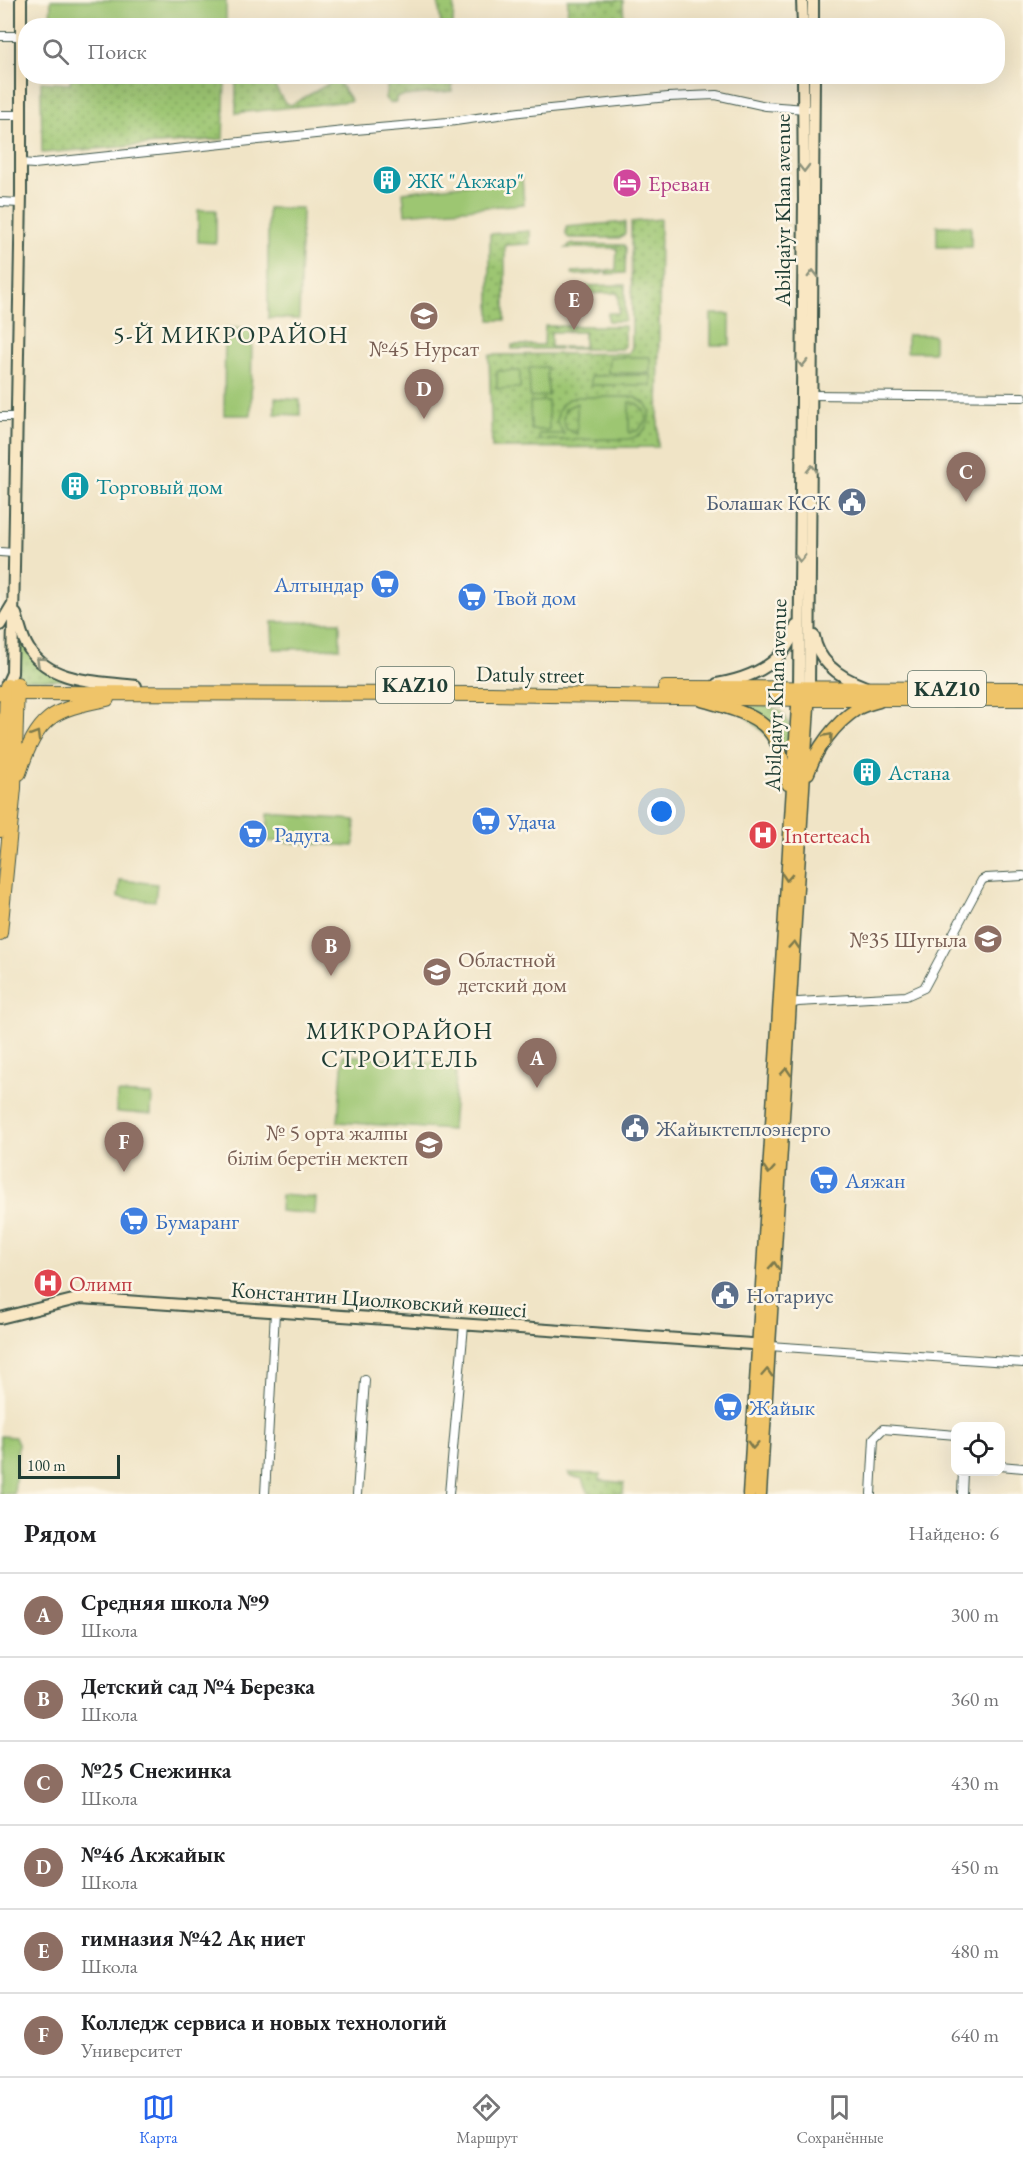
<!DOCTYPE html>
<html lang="ru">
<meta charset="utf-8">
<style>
:root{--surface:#fff;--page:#f6f6f6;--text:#202124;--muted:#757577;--line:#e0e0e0;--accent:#2563eb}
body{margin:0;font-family:"EB Garamond",serif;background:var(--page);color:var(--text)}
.controls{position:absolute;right:18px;bottom:18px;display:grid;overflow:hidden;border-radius:12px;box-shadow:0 6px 24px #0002}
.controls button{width:54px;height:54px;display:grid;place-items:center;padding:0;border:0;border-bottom:2px solid var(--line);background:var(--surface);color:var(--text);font:30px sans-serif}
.scale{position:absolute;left:18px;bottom:15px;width:102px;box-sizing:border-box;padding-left:6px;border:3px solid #1f3d34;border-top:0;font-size:16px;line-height:21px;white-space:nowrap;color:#1f3d34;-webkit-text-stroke:4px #fcf5e5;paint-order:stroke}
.you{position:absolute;left:662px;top:812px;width:21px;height:21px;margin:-15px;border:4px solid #fff;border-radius:50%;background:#1a73e8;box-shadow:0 0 0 9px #1a73e833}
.badge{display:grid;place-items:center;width:39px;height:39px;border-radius:50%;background:var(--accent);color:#fff;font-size:20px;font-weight:700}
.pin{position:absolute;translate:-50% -50px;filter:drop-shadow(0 2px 3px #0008)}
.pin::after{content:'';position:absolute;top:32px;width:21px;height:18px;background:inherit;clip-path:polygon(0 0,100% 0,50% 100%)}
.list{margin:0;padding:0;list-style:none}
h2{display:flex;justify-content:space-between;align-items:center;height:78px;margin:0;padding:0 24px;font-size:26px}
h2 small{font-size:20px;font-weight:400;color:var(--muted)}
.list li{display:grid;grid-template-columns:39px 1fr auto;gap:18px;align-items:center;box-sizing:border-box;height:84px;padding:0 24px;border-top:2px solid var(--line)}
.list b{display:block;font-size:22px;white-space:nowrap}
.list p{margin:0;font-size:20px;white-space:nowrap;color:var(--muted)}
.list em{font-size:20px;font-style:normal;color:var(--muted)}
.icon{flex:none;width:33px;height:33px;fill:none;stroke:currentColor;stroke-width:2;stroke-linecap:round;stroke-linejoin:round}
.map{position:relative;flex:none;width:1023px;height:1494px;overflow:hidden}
.search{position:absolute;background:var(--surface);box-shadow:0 6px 24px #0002;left:18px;right:18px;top:18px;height:66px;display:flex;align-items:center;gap:15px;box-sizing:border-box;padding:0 21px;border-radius:24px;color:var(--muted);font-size:22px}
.sheet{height:582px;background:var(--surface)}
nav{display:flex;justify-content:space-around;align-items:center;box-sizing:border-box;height:84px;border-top:2px solid var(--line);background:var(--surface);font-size:16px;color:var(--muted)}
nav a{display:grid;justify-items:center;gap:3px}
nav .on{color:var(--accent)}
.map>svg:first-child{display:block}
</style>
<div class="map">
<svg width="1023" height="1494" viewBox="0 0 1023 1494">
<defs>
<pattern id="grass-dots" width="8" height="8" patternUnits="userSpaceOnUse" patternTransform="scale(1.5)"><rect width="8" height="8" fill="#9dc672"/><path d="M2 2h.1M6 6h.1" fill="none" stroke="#7fa25e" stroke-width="1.8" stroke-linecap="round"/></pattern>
</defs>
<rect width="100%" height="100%" fill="#fcf5e5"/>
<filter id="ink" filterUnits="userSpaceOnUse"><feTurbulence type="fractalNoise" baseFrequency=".0167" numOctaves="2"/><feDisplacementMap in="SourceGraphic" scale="12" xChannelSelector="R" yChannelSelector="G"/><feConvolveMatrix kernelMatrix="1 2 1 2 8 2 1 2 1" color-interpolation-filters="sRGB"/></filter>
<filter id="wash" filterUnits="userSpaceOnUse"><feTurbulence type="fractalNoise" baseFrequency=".008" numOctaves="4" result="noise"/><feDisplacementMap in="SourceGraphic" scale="24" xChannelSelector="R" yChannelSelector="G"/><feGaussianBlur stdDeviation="1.35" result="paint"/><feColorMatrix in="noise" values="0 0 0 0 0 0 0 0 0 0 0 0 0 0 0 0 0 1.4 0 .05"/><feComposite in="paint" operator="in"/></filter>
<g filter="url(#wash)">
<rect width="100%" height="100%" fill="#f0e4c6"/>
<g fill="url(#grass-dots)" stroke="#5e8253" stroke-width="1.5">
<path d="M438,0H454L453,25H441Z"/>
<path d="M568,0H623L624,25H567Z"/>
<path d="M71,77H225L223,139L42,153L41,82L70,84Z"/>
<path d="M236,77H269L284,102L291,105L337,79L351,101L236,113Z"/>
<path d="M409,77H453L452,91L396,97V102L389,103L385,98L388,83L401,78L406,80Z"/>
<path d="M660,219L658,447L492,448L489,355L629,353L632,347L631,222Z"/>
<path d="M625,222V233L621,238H569L566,235V227Z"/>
<path d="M530,231V244L505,245V320H490V234Z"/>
<path d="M571,244L624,245L626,248L625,273L606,274V271H602V274L573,275L572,272L616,270L617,248H566Z"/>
<path d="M625,285V321H608V313H619L618,293L572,294L574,286Z"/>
<path d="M545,326H625V346L622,349H563V347H584V332H551V347H560V349H512V345H544Z"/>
<path d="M18,628L21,638L67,680H19Z"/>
<path d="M735,706C746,706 758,704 768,706C800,714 791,751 790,775L784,751Z"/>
<path d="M569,1473L600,1474V1480L624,1483L623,1494H589L583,1479L570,1476Z"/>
</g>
<g fill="#9dc672" stroke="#5e8253" stroke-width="1.5" fill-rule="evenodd">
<path d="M51,0H226V25H50Z"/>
<path d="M522,178L524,204L405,214L403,192Z"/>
<path d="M268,208H302L299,319L268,318Z"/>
<path d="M198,210H216V243L198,242Z"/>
<rect x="937" y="226" width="34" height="21"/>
<rect x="711" y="314" width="19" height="31"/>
<path d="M225,328L252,329L251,415H224Z"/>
<rect x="907" y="335" width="27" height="17"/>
<path d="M609,357H650V373H608Z"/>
<path d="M547,367L548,396L530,397L529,368Z"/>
<path d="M497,371H520V388L497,389Z"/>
<path d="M651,375V385H591V376Z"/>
<path d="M578,397H635L646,404L649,410C650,426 644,436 628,439L539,440V434H564L557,423C557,407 563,399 578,397ZM629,402C640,403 645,409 646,419L639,430L629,433ZM577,403V434L566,429L563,420L565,409Z"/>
<path d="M275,398L300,400V415L275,414Z"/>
<path d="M548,401L549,430H531L530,402Z"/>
<path d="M272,622H340V648L273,649Z"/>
<path d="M268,814L355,820L354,846L267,841Z"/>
<path d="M120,880L157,884L155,901L118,897Z"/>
<path d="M343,1055L457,1064L452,1130L338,1122Z"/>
<path d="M117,1093L152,1095L151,1114L116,1112Z"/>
<path d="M281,1195L316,1198L315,1214L280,1211Z"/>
<path d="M0,1436L15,1437L18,1443L14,1494H0Z"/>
</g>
</g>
<g filter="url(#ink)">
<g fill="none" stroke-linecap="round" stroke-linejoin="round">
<g stroke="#3e564a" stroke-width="10">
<g id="street">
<path d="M0,36H21"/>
<path d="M0,115H21"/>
<path d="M21,163L34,164L344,131L448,122L520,112L668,97L716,95L766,106L806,109"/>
<path d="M0,202L20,203"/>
<path d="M809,395L1023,397"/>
<path d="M0,417H17"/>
<path d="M0,552L14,553"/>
<path d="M789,1004L798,1002L906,996L924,988L982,880L986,878L1023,876"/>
<path d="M769,1346L1023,1363"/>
<path d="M1000,1466L1023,1468"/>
<path d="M265,1494L275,1312"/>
<path d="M357,1494L365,1380"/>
<path d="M449,1494L464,1325"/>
<path d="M871,1494L874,1438L883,1429L956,1435"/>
<path d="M962,1494L963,1472"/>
</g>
</g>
<g stroke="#3e564a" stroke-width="14">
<g id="secondary">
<path d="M802,0L803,26"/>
<path d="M813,0V26"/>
<path d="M16,614C20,626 22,639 29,649C52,684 99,681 136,686"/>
<path d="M0,625L12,605"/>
<path d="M814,636C818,663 841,678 866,687"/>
<path d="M7,684L12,673L21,194V0"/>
<path d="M717,684C752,678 786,663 796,626"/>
<path d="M799,688L804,200L803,76"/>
<path d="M809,688L814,76"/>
<path d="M0,1318L81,1298L766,1345"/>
</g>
</g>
<g stroke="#3e564a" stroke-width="15">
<g id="primary">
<path d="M702,700C760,717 777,720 788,784"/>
<path d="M808,773C816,749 835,723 857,709C863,705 872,703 879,701"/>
<path d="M749,1494L799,690"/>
<path d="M760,1494L809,690"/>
</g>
</g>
<g stroke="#3e564a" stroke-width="16">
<g id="highway">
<path d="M665,688L1023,689"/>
<path d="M0,693L491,694L809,699H1023"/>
<path d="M19,773C38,716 51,710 107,699"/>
<path d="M0,830L4,788L7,686"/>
<path d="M0,933L14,788L17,684"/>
</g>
</g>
<use href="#street" stroke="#fff" stroke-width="8"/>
<use href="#secondary" stroke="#f9e7c3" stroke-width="10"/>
<use href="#primary" stroke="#efc469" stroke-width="12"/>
<use href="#highway" stroke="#efc469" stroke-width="14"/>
</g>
<defs><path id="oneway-chevron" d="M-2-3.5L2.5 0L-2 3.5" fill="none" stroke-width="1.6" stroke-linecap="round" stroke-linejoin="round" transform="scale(1.5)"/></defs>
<g stroke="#8c927c">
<use href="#oneway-chevron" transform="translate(804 168) rotate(89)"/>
<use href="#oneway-chevron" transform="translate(813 274) rotate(-90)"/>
<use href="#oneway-chevron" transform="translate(802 363) rotate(91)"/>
<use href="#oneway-chevron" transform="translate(812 469) rotate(-89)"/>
<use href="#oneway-chevron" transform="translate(800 558) rotate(91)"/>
<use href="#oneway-chevron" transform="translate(40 661) rotate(-138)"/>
</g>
<g stroke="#7d7a4c">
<use href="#oneway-chevron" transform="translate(36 735) rotate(-59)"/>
<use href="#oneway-chevron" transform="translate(829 737) rotate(-49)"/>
<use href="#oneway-chevron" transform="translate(787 877) rotate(94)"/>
<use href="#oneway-chevron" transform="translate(794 945) rotate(-86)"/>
<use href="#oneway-chevron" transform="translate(786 1072) rotate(-86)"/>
<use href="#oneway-chevron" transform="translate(769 1170) rotate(94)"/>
<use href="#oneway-chevron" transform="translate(774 1266) rotate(-86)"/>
<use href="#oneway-chevron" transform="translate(767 1373) rotate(-87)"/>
<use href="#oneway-chevron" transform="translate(753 1445) rotate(93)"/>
</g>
</g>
<defs>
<g id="building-disc" transform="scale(1.5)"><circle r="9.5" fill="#0f9aa8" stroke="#fcf5e5"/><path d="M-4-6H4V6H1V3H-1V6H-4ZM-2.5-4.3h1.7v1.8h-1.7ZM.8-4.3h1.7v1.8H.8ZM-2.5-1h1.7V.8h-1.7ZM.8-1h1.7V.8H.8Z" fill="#fff"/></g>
<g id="hotel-disc" transform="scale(1.5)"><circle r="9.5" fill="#d1479c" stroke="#fcf5e5"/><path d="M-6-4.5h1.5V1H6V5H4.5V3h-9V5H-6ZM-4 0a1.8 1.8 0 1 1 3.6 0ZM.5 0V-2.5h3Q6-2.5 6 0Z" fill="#fff"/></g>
<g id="school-disc" transform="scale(1.5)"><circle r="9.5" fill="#8d6e63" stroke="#fcf5e5"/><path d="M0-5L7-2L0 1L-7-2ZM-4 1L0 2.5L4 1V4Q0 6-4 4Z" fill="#fff"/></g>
<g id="civic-disc" transform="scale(1.5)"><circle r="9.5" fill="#5c6f8a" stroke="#fcf5e5"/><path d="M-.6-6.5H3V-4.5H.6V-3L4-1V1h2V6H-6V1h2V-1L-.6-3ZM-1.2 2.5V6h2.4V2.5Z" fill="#fff"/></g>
<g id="supermarket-disc" transform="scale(1.5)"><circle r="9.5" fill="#3f7fe0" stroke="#fcf5e5"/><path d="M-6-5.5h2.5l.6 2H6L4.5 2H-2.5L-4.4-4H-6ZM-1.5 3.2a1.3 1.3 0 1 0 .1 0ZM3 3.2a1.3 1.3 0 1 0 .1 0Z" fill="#fff"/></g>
<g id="hospital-disc" transform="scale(1.5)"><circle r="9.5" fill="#e0444e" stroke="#fcf5e5"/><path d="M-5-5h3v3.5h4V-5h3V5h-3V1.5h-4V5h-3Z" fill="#fff"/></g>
</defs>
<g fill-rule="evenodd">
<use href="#building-disc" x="387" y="180"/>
<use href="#hotel-disc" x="627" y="183"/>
<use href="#school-disc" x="424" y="316"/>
<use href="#building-disc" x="75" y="486"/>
<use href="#civic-disc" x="852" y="502"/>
<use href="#supermarket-disc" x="385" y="584"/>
<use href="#supermarket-disc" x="472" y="597"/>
<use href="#building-disc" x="867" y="772"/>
<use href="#supermarket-disc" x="486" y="821"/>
<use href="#supermarket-disc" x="253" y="834"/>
<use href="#hospital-disc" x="763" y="835"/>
<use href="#school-disc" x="988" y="939"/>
<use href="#school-disc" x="437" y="972"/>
<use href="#civic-disc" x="635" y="1128"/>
<use href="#school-disc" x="429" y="1145"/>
<use href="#supermarket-disc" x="824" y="1180"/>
<use href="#supermarket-disc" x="134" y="1221"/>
<use href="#hospital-disc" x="48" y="1283"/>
<use href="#civic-disc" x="725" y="1295"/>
<use href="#supermarket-disc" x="728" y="1407"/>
</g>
<g text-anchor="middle" stroke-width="5" stroke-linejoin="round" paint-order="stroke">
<g fill="#fcf5e5" stroke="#617469" stroke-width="1.5">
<rect x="376" y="667" width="78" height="36" rx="4.5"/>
<rect x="908" y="671" width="78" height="36" rx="4.5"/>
</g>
<g font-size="21" font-weight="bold" fill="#1f3d34">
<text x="415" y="692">KAZ10</text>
<text x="947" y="696">KAZ10</text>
</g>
<g font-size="22" fill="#0d838f" stroke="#fcf5e5" text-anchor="start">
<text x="408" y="188">ЖК "Акжар"</text>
<text x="96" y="494">Торговый дом</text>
<text x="888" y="780">Астана</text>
</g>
<g font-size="22" fill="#b23c85" stroke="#fcf5e5" text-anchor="start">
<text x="648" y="191">Ереван</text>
</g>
<g font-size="22" fill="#1f3d34" stroke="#fcf5e5">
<text transform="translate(782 210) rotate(-90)" y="8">Abilqaiyr Khan avenue</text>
<text transform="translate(530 674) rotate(1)" y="8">Datuly street</text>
<text transform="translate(775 695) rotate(-88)" y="8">Abilqaiyr Khan avenue</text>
<text transform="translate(379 1299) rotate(4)" y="8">Константин Циолковский көшесі</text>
</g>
<g font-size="22" fill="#785e54" stroke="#fcf5e5" text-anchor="end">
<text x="424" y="356" text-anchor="middle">№45 Нурсат</text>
<text x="967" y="947">№35 Шугыла</text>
<text x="458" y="967" text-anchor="start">Областной<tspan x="458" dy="25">детский дом</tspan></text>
<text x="408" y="1140">№ 5 орта жалпы<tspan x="408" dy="25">білім беретін мектеп</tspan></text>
</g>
<g font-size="22" fill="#4e5e75" stroke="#fcf5e5" text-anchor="start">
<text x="831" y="510" text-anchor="end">Болашак КСК</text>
<text x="656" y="1136">Жайыктеплоэнерго</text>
<text x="746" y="1303">Нотариус</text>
</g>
<g font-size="22" fill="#366cbe" stroke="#fcf5e5" text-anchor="start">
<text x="364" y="592" text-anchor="end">Алтындар</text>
<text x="493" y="605">Твой дом</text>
<text x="507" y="829">Удача</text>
<text x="274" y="842">Радуга</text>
<text x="845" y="1188">Аяжан</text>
<text x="155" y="1229">Бумаранг</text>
<text x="749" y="1415">Жайык</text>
</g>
<g font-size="22" fill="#be3a42" stroke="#fcf5e5" text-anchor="start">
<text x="784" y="843">Interteach</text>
<text x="69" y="1291">Олимп</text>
</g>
<g font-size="24" letter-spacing="1.5" fill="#1f3d34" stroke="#fcf5e5">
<text x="231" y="343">5-Й МИКРОРАЙОН</text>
<text x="400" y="1039">МИКРОРАЙОН<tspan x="400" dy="28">СТРОИТЕЛЬ</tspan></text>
</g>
</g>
</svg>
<div class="controls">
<button><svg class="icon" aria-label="locate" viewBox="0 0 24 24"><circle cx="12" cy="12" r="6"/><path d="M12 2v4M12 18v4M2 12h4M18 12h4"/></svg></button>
</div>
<div class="scale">100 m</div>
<div class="you"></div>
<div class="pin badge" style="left:537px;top:1088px;background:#8d6e63">A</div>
<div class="pin badge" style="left:331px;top:976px;background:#8d6e63">B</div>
<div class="pin badge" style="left:966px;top:502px;background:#8d6e63">C</div>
<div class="pin badge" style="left:424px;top:419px;background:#8d6e63">D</div>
<div class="pin badge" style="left:574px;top:330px;background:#8d6e63">E</div>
<div class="pin badge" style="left:124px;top:1172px;background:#8d6e63">F</div>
<div class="search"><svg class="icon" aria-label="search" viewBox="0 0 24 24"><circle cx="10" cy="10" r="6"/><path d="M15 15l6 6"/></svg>Поиск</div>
</div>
<section class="sheet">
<h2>Рядом<small>Найдено: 6</small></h2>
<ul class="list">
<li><span class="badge" style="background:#8d6e63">A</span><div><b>Средняя школа №9</b><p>Школа</p></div><em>300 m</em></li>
<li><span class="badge" style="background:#8d6e63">B</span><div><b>Детский сад №4 Березка</b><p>Школа</p></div><em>360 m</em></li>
<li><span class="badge" style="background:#8d6e63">C</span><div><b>№25 Снежинка</b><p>Школа</p></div><em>430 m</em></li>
<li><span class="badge" style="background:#8d6e63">D</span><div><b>№46 Акжайык</b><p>Школа</p></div><em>450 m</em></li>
<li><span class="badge" style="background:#8d6e63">E</span><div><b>гимназия №42 Ақ ниет</b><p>Школа</p></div><em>480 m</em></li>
<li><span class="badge" style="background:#8d6e63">F</span><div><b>Колледж сервиса и новых технологий</b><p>Университет</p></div><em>640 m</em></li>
</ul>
</section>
<nav>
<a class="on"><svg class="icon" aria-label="map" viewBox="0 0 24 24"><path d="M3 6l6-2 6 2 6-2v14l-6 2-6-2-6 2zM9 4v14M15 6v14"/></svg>Карта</a>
<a><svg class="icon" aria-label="directions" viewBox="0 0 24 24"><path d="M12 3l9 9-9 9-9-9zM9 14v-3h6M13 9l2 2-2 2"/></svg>Маршрут</a>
<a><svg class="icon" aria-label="saved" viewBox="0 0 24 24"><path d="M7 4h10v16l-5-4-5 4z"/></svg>Сохранённые</a>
</nav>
